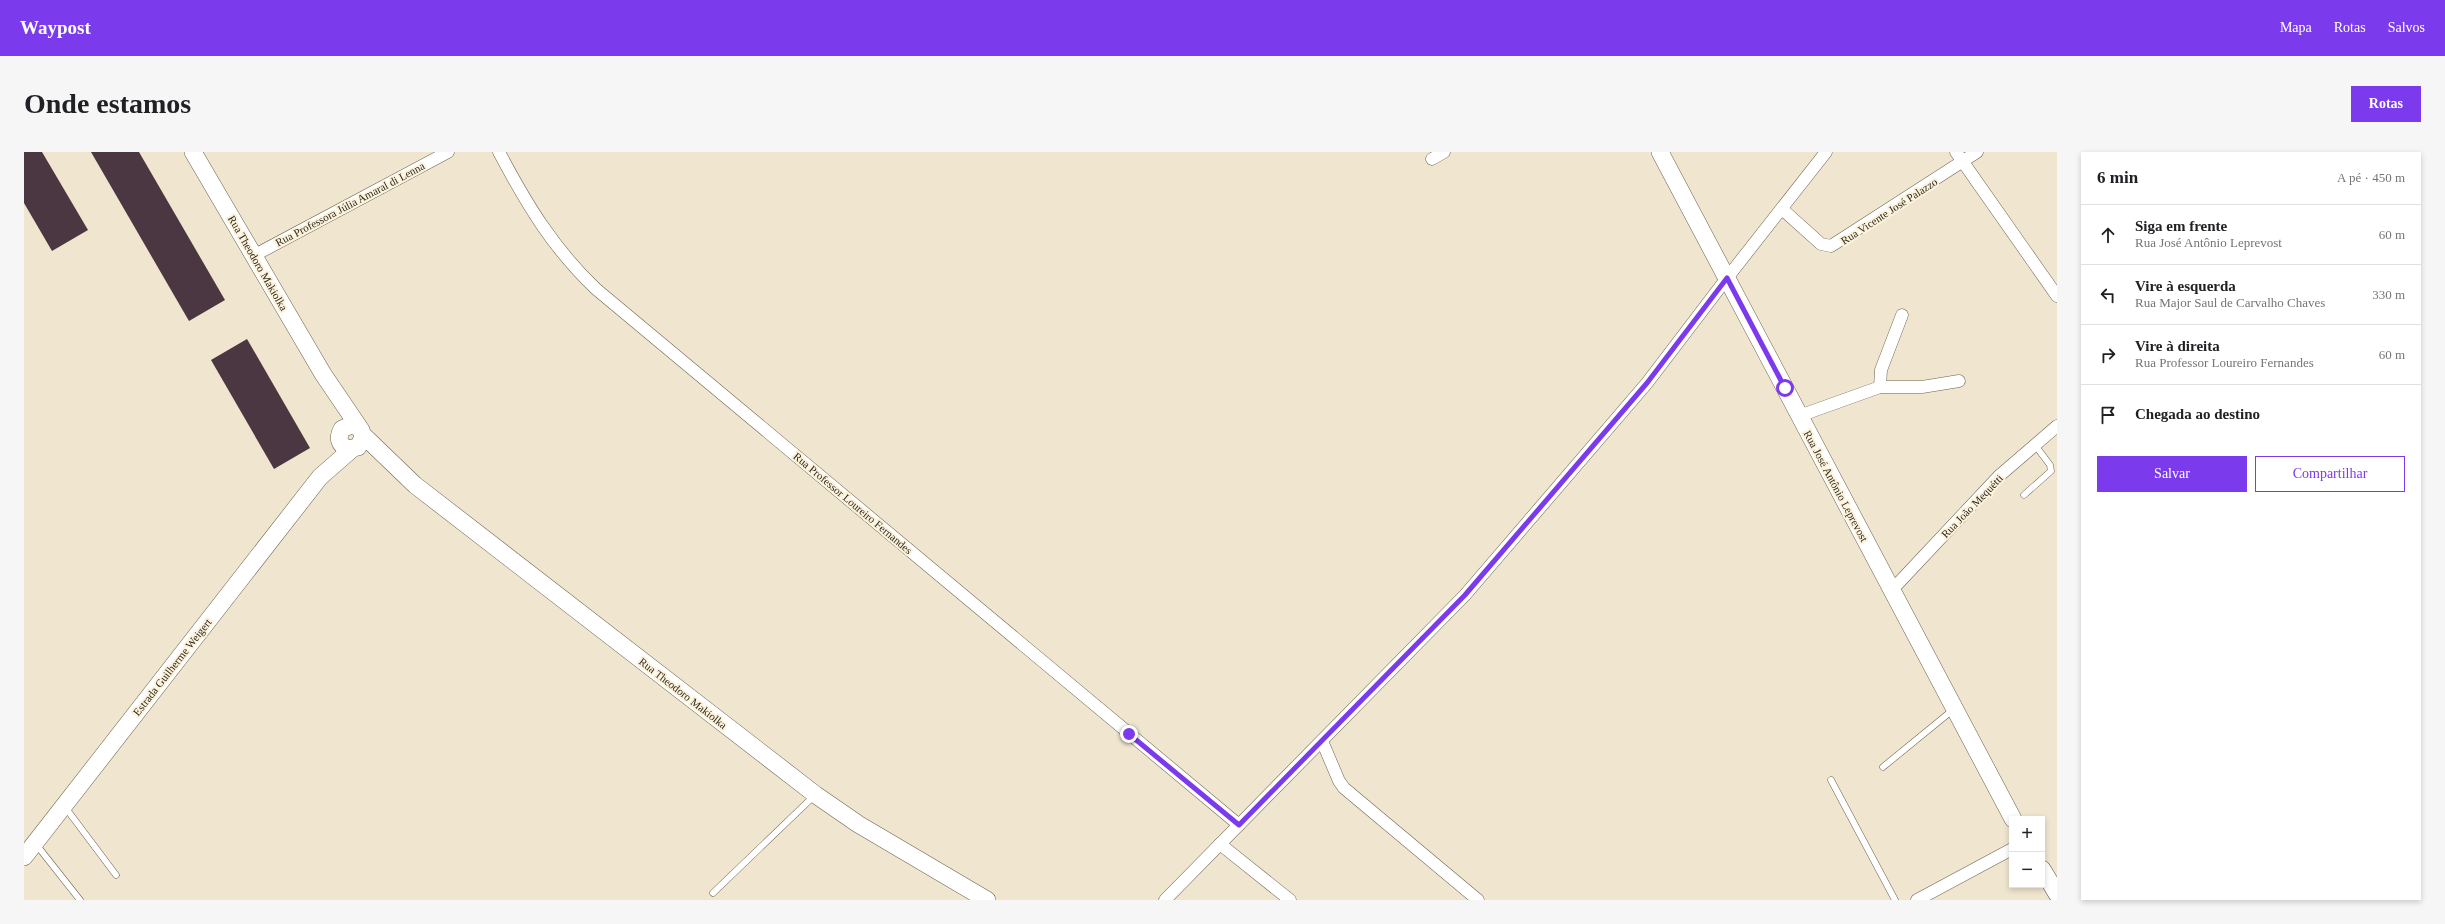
<!DOCTYPE html>
<html lang="pt">
<meta charset="utf-8">
<style>
:root{--surface:#fff;--page:#f6f6f6;--text:#202124;--muted:#757577;--line:#e0e0e0;--accent:#7c3aed}
body{margin:0;font-family:Georgia,serif;background:var(--page);color:var(--text)}
.controls{position:absolute;right:12px;bottom:12px;display:grid;overflow:hidden;border-radius:0px;box-shadow:0 2px 6px #0003}
.controls button{width:36px;height:36px;display:grid;place-items:center;padding:0;border:0;border-bottom:1px solid var(--line);background:var(--surface);color:var(--text);font:20px sans-serif}
.stop{position:absolute;width:12px;height:12px;margin:-9px;border:3px solid #7c3aed;border-radius:50%;background:#fff}
.stop.end{background:#7c3aed;border-color:#fff;box-shadow:0 1px 4px #0008}
.list{margin:0;padding:0;list-style:none}
h2{display:flex;justify-content:space-between;align-items:center;height:52px;margin:0;padding:0 16px;font-size:17px}
h2 small{font-size:13px;font-weight:400;color:var(--muted)}
.list li{display:grid;grid-template-columns:26px 1fr auto;gap:12px;align-items:center;box-sizing:border-box;height:60px;padding:0 16px;border-top:1px solid var(--line)}
.list b{display:block;font-size:15px;white-space:nowrap}
.list p{margin:0;font-size:13px;white-space:nowrap;color:var(--muted)}
.list em{font-size:13px;font-style:normal;color:var(--muted)}
.actions{display:flex;gap:8px;padding:12px 16px}
.actions a{flex:1;padding:9px 0;border:1px solid var(--accent);border-radius:0px;text-align:center;font-size:14px;color:var(--accent)}
.actions .main{background:var(--accent);color:#fff}
.icon{flex:none;width:22px;height:22px;fill:none;stroke:currentColor;stroke-width:2;stroke-linecap:round;stroke-linejoin:round}
.map{position:relative;flex:none;width:2033px;height:748px;overflow:hidden;border-radius:0px}
header{display:flex;align-items:center;gap:24px;box-sizing:border-box;height:56px;padding:0 20px;background:var(--accent);color:#fff}
header strong{font-size:19px}
nav{display:flex;gap:22px;margin-inline-start:auto;font-size:14px}
.intro{display:flex;align-items:center;justify-content:space-between;box-sizing:border-box;height:96px;padding:0 24px}
h1{margin:0;font-size:28px}
.button{padding:10px 18px;border-radius:0px;background:var(--accent);color:#fff;font-size:14px;font-weight:700}
main{display:flex;gap:24px;padding:0 24px}
aside{flex:1;background:var(--surface);border-radius:0px;box-shadow:0 2px 6px #0003}
.map>svg:first-child{display:block}
</style>
<header>
<strong>Waypost</strong>
<nav><a>Mapa</a><a>Rotas</a><a>Salvos</a></nav>
</header>
<div class="intro"><h1>Onde estamos</h1><a class="button">Rotas</a></div>
<main>
<div class="map">
<svg width="2033" height="748" viewBox="0 0 2033 748">
<rect width="100%" height="100%" fill="#f0e5cf"/>
<g fill="#4b3741">
<path d="M0,0H18L64,78L28,99L0,51Z"/>
<path d="M67,0H115L201,148L165,169Z"/>
<path d="M223,187L286,296L250,317L187,208Z"/>
</g>
<g fill="none" stroke-linecap="round" stroke-linejoin="round">
<g stroke="#6b624e" stroke-width="7">
<g id="lane">
<path d="M2000,343L2027,319L2026,313L2011,293"/>
<path d="M1859,615L1930,557"/>
<path d="M1807,628L1871,748"/>
<path d="M41,655L92,723"/>
<path d="M11,691L56,748"/>
<path d="M689,741L790,644"/>
</g>
</g>
<g stroke="#6b624e" stroke-width="13">
<g id="street">
<path d="M475,0C503,53 529,96 572,137L1215,673"/>
<path d="M1932,0L2033,144"/>
<path d="M1408,7L1420,0"/>
<path d="M1758,57L1797,92L1807,94L1953,0"/>
<path d="M229,104L424,0"/>
<path d="M1856,235L1857,218L1878,163"/>
<path d="M1775,264L1856,235H1898L1935,229"/>
<path d="M1867,439L1975,324L2033,274"/>
<path d="M1298,589L1315,629L1320,636L1454,748"/>
<path d="M1196,692L1266,748"/>
<path d="M1141,748L1441,443L1623,231L1703,126L1802,0"/>
<path d="M1893,748L1988,697"/>
</g>
</g>
<g stroke="#6b624e" stroke-width="18">
<g id="secondary">
<path d="M169,0L299,222L337,278L339,285L334,295L324,297C315,293 313,286 318,277L327,273L334,275"/>
<path d="M1636,0L1989,667"/>
<path d="M338,282L391,333L792,643L834,672L963,748"/>
<path d="M0,705L296,325L328,297"/>
<path d="M2018,717L2033,742"/>
</g>
</g>
<use href="#lane" stroke="#fff" stroke-width="6"/>
<use href="#street" stroke="#fff" stroke-width="12"/>
<use href="#secondary" stroke="#fff" stroke-width="17"/>
</g>
<g fill="none" stroke-linecap="round" stroke-linejoin="round">
<path stroke="#7c3aed" stroke-width="5" d="M1105,582L1215,673L1441,443L1623,231L1703,126L1761,236"/>
</g>
<g text-anchor="middle" stroke-width="4" stroke-linejoin="round" paint-order="stroke">
<g font-size="11" fill="#2c281f" stroke="#fdf3dc">
<text transform="translate(326 52) rotate(-28)" y="4">Rua Professora Júlia Amaral di Lenna</text>
<text transform="translate(1865 59) rotate(-33)" y="4">Rua Vicente José Palazzo</text>
<text transform="translate(234 111) rotate(60)" y="4">Rua Theodoro Makiolka</text>
<text transform="translate(1812 334) rotate(62)" y="4">Rua José Antônio Leprevost</text>
<text transform="translate(829 351) rotate(40)" y="4">Rua Professor Loureiro Fernandes</text>
<text transform="translate(1948 354) rotate(-46)" y="4">Rua João Mequétti</text>
<text transform="translate(148 515) rotate(-52)" y="4">Estrada Guilherme Weigert</text>
<text transform="translate(659 541) rotate(38)" y="4">Rua Theodoro Makiolka</text>
</g>
</g>
</svg>
<div class="controls">
<button>+</button>
<button>−</button>
</div>
<div class="stop" style="left:1761px;top:236px"></div>
<div class="stop end" style="left:1105px;top:582px"></div>
</div>
<aside>
<h2>6 min<small>A pé · 450 m</small></h2>
<ul class="list">
<li><svg class="icon" aria-label="ahead" viewBox="0 0 24 24"><path d="M12 20V5M6 11l6-6 6 6"/></svg><div><b>Siga em frente</b><p>Rua José Antônio Leprevost</p></div><em>60 m</em></li>
<li><svg class="icon" aria-label="left" viewBox="0 0 24 24"><path d="M17 20v-9H6M10 6l-5 5 5 5"/></svg><div><b>Vire à esquerda</b><p>Rua Major Saul de Carvalho Chaves</p></div><em>330 m</em></li>
<li><svg class="icon" aria-label="right" viewBox="0 0 24 24"><path d="M7 20v-9h11M14 6l5 5-5 5"/></svg><div><b>Vire à direita</b><p>Rua Professor Loureiro Fernandes</p></div><em>60 m</em></li>
<li><svg class="icon" aria-label="arrive" viewBox="0 0 24 24"><path d="M6 21V4h12l-3 4 3 4H6"/></svg><div><b>Chegada ao destino</b></div></li>
</ul>
<div class="actions"><a class="main">Salvar</a><a>Compartilhar</a></div>
</aside>
</main>
